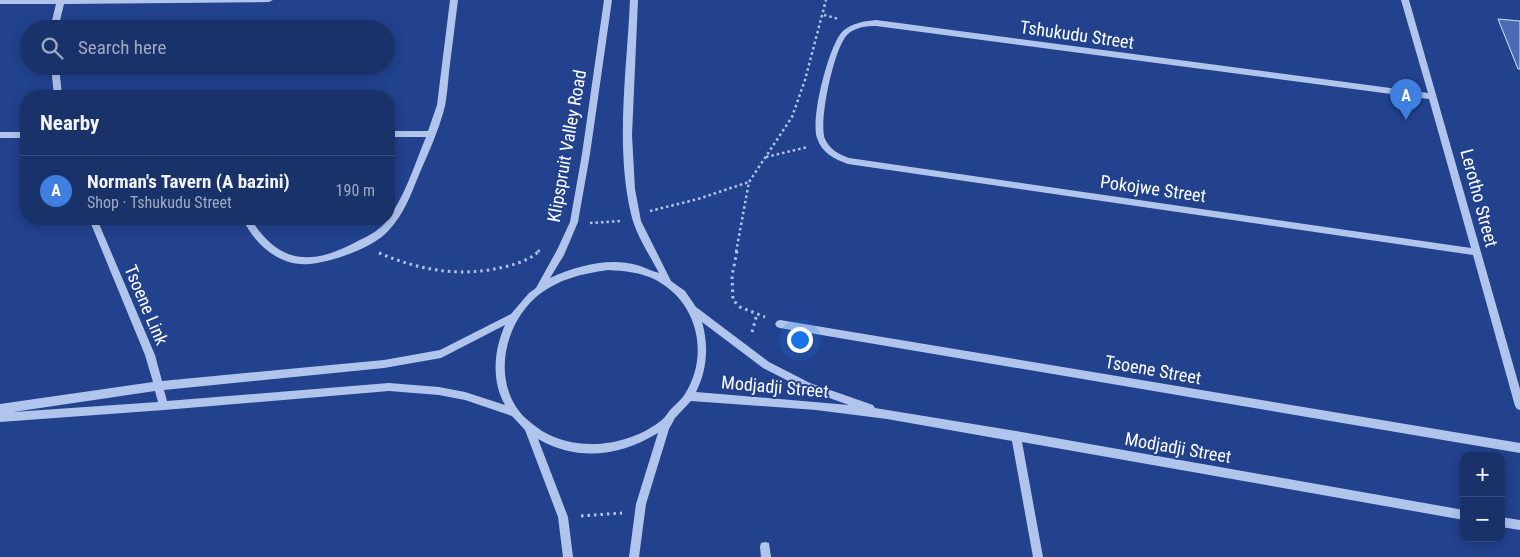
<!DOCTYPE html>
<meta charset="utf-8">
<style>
:root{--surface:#1a326a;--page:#233a70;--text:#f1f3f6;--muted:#9faac1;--line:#384d7e;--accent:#f8e473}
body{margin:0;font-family:"Roboto Condensed",sans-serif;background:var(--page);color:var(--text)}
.controls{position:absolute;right:15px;bottom:15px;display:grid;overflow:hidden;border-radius:10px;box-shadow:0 2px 12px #0003}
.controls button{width:45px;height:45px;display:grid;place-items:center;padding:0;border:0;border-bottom:1px solid var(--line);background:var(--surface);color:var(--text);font:25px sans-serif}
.you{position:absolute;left:799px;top:339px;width:18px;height:18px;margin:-12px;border:4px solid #fff;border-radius:50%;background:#1a73e8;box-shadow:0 0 0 8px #1a73e833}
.badge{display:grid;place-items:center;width:32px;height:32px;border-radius:50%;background:var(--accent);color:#fff;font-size:16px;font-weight:700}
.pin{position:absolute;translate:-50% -41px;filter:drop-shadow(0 1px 2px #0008)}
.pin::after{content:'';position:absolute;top:26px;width:18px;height:15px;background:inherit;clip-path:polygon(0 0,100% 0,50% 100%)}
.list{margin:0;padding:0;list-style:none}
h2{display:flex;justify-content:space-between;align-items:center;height:65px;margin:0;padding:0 20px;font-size:21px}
h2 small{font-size:16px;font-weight:400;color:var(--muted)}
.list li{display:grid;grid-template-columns:32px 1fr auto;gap:15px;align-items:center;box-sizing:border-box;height:70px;padding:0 20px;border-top:1px solid var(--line)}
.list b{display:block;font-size:19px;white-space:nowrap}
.list p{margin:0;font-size:16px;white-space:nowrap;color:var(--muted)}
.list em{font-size:16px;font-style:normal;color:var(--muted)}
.icon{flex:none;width:28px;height:28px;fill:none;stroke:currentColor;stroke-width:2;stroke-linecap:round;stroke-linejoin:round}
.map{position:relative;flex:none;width:1520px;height:557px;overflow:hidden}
.search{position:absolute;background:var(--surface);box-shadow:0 2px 12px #0003;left:20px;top:20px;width:375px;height:55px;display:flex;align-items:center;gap:12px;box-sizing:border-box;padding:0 18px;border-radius:28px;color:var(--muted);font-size:19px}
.panel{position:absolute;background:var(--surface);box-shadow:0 2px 12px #0003;left:20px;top:90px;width:375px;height:135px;border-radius:20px}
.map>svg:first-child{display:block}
</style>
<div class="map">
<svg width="1520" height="557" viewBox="0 0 1520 557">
<rect width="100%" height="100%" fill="#22428e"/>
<path fill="#4b6bb5" stroke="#d6e1f9" d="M1498,19L1520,21V69H1518Z"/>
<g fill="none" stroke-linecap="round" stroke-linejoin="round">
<g stroke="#b1c4ec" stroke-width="2.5" stroke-dasharray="2.5 3" stroke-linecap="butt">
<path d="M824,15L839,19"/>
<path d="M766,157L808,147"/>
<path d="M650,211L698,199L749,182"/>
<path d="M590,223L621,221"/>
<path d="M538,252L540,249"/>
<path d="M736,252L749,182L792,117L805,80L826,0"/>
</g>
<g stroke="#b1c4ec" stroke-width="3" stroke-dasharray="2.5 4" stroke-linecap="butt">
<path d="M737,251L732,276L733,300L740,307L765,317"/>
<path d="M379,253C422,271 462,278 508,266C519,263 531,259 539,251"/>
<path d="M752,332L757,314"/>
<path d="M581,516L622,513"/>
</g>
<g fill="#b1c4ec" fill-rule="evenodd">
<path d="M0,0H273L269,2L64,4L58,29H50L56,4H0Z"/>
<path d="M450,0H458C455,24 452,48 449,72C448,83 447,95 445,106C439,130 428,154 418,177C411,195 403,215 389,230C375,247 332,262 310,264C280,267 255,245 243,219H251C279,264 311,266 356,242C366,237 377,232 385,223C404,199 414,166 426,137H389V131H428L437,105Z"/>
<path d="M604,0H612L590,154L578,222L564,255L550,278C576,266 609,257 637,265C644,267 651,271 659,273C649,254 636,235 631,214C615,146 627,69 630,0H638L632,135L635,189L641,221L671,281L685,291L696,307L769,362L810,383L873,405L875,408L1016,431L1464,510V520L1022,442L1043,557H1033L1012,441L887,419L816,410L691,401L675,418L669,429L646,504L639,557H629L636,504L658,433C620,456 578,462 538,439L568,517L573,557H563L558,517L525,430L512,416L465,400L439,395L389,391L164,410L0,422V404L153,382L145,355L89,219H97L155,355L162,381L384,360L440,350L511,314L529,293L536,288L557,250L570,222L582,154ZM608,270C625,271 640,272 656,280C660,282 664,285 668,288C700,313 707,359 685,394C682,399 677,403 672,408C669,411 666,416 663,419C631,446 578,453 542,431C534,425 525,419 519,411C493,377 505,325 535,298C557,279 581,274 608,270ZM702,322L763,368L804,389L849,405L696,392C707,370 709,346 702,322ZM505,325C494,350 491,380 505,405L465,392L439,387L389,383L167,401L164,390L384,368L441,358ZM155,391L158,402L13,412Z"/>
<path d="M1401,0H1409L1520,389V410L1517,409L1515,406L1473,255L848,164C834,159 822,153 817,138C810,119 829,44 843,31C852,23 865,21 876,20L1428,93ZM876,26L1429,99L1471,248L849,158C839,154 830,150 825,139C818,123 834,48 847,35C855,27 866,26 876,26Z"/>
<path d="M51,66H59L62,96H54Z"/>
<rect x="0" y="132" width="26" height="6"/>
<path d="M780,320L1520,443V453L780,328L777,327L775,324L777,321Z"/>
<path d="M1501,517L1520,520V530L1501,527Z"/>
<path d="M765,542L769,543L771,557H761L760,547L761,543Z"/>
</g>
</g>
<g text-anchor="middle" stroke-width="4" stroke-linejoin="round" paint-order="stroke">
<g font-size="18" fill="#fff" stroke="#22428e">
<text transform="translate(1077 35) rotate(8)" y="6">Tshukudu Street</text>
<text transform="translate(567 146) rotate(-80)" y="6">Klipspruit Valley Road</text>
<text transform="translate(1153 189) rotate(8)" y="6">Pokojwe Street</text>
<text transform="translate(1479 198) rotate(75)" y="6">Lerotho Street</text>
<text transform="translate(146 305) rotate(67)" y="6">Tsoene Link</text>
<text transform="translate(1153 370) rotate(10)" y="6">Tsoene Street</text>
<text transform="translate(775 387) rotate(5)" y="6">Modjadji Street</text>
<text transform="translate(1178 448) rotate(10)" y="6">Modjadji Street</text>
</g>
</g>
</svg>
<div class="controls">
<button>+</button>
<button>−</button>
</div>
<div class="you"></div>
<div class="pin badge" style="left:1406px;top:120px;background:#3f7fe0">A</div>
<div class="search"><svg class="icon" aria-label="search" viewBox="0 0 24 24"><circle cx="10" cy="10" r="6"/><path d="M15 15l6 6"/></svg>Search here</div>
<section class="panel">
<h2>Nearby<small></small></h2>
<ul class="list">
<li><span class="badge" style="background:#3f7fe0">A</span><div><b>Norman's Tavern (A bazini)</b><p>Shop · Tshukudu Street</p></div><em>190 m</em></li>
</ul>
</section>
</div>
